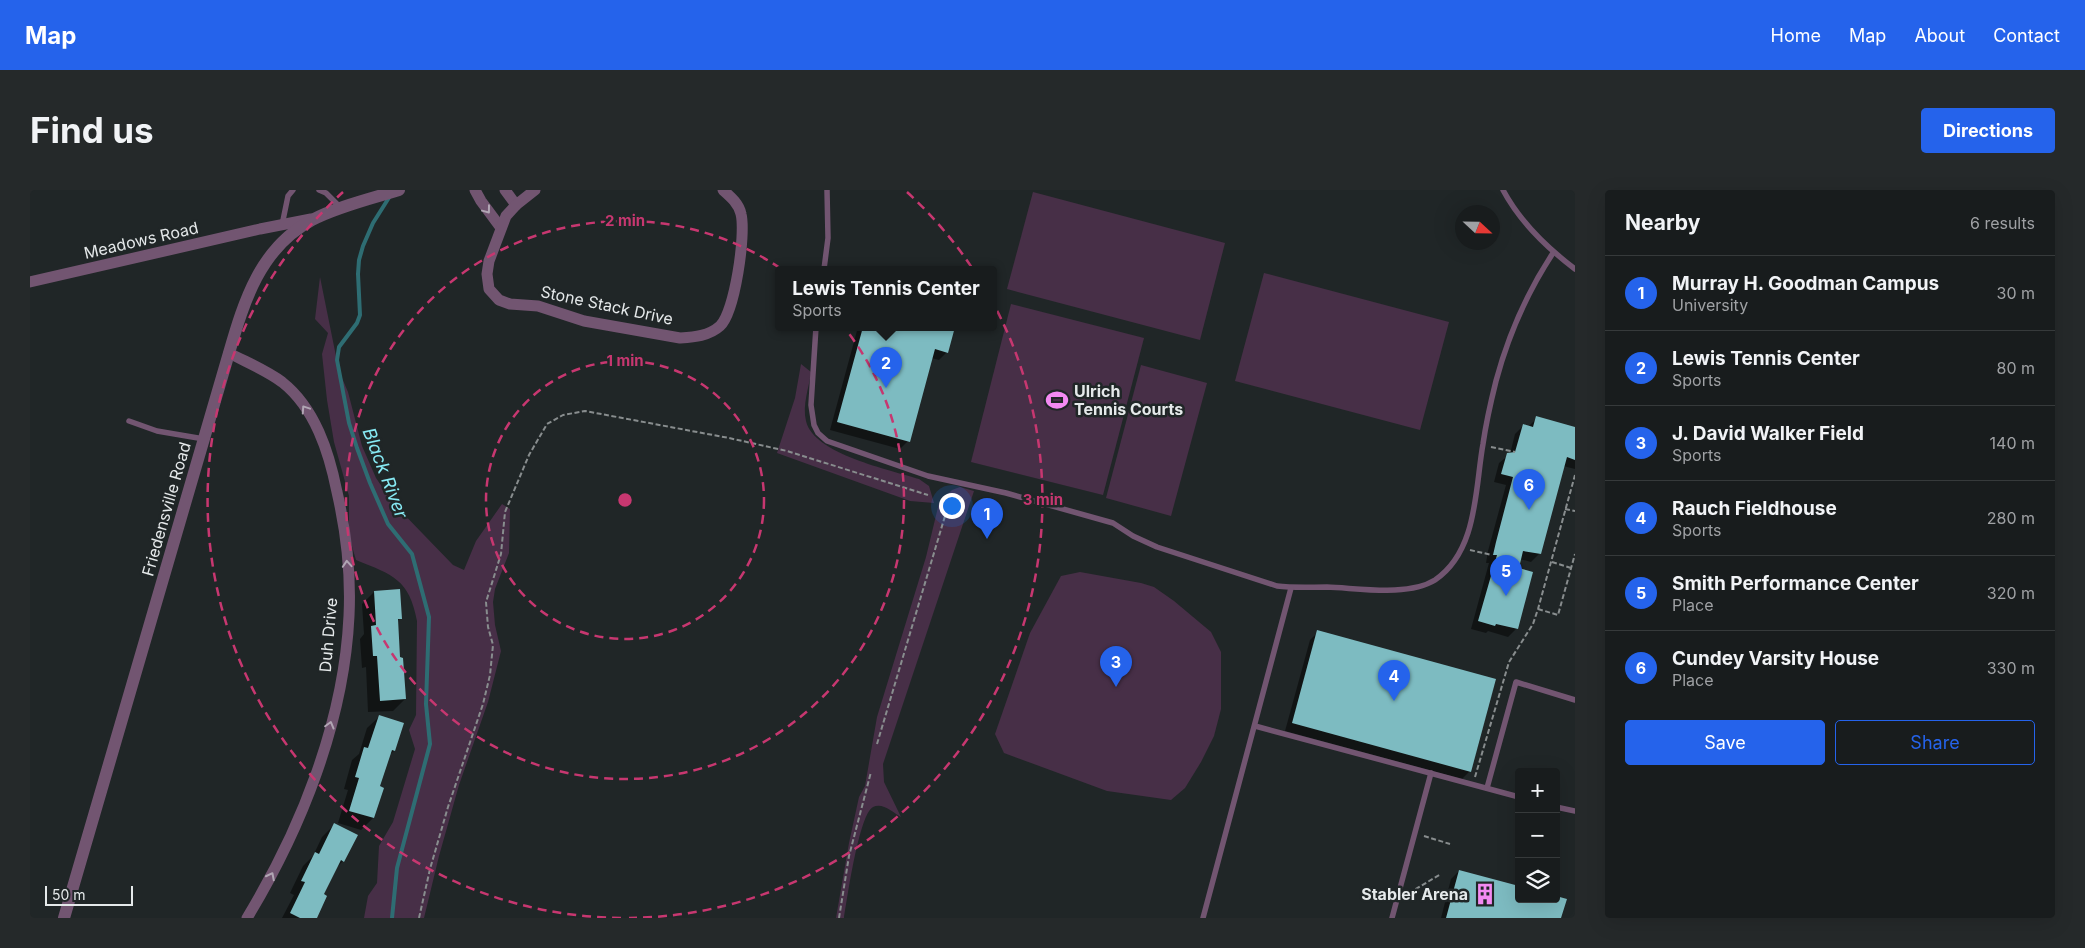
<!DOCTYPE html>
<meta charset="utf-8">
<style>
:root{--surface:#181c1d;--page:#25292a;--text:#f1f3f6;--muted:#9fa1a4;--line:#363a3b;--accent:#2563eb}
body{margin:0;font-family:Inter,sans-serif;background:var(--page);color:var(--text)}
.controls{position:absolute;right:15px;bottom:15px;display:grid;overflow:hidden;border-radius:5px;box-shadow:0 5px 20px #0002}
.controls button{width:45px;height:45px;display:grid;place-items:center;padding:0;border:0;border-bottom:1px solid var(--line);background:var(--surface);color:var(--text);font:25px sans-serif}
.compass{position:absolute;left:1425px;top:15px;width:45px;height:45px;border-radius:50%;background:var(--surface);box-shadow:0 5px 20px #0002;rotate:112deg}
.scale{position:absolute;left:15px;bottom:12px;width:88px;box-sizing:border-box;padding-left:5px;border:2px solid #e5e9ea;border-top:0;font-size:14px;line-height:18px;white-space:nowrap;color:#e5e9ea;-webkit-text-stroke:4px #202627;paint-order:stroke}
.you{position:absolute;left:921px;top:315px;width:18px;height:18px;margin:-12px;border:4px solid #fff;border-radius:50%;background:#1a73e8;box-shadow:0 0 0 8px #1a73e833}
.badge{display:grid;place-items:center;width:32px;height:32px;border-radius:50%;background:var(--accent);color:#fff;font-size:16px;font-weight:700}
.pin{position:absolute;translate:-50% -41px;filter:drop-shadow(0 1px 2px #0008)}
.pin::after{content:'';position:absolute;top:26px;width:18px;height:15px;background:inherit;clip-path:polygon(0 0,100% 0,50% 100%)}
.popup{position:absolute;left:745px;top:76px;width:222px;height:65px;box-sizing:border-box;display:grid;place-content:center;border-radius:5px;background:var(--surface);filter:drop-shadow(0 1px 4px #0005);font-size:16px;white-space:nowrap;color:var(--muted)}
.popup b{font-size:19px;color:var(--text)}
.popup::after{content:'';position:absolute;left:50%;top:100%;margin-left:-10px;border:10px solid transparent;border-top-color:var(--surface)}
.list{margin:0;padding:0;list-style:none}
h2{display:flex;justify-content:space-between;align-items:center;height:65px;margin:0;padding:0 20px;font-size:21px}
h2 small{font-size:16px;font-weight:400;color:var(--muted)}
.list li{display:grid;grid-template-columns:32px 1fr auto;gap:15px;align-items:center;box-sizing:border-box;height:75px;padding:0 20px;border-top:1px solid var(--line)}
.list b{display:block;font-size:19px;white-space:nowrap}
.list p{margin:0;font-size:16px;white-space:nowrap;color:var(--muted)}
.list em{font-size:16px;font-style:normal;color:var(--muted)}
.actions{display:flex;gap:10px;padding:15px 20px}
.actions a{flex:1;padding:11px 0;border:1px solid var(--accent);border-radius:5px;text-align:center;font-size:18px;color:var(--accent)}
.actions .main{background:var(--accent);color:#fff}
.icon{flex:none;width:28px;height:28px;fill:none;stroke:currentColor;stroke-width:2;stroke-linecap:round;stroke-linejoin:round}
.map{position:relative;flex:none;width:1545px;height:728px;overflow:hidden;border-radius:5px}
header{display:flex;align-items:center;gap:30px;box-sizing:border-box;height:70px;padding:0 25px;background:var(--accent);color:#fff}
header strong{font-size:24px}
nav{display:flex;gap:28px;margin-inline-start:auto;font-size:18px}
.intro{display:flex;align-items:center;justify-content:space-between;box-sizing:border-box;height:120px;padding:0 30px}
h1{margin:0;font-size:35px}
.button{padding:12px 22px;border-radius:5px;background:var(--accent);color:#fff;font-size:18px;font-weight:700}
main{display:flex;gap:30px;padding:0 30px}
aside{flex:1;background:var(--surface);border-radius:5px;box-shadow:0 5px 20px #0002}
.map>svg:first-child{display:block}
</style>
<header>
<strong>Map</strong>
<nav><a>Home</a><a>Map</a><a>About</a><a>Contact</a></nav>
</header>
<div class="intro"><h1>Find us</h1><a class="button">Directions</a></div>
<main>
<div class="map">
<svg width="1545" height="728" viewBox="0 0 1545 728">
<rect width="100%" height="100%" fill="#202627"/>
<g fill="#472f47">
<path d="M1003,2L1195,53L1170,150L977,99Z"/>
<path d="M1234,83L1419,132L1390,240L1205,191Z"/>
<path d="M290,87L309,181L318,202L332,256L346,288L364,314L423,375L434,380L446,351L472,314L480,319L479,363L465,399L463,412L465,435L471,461L458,512L429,595L409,666L394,728H334L338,706L347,693L349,656L363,632L385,559L379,540L386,525L387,431C379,389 363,385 326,370L319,346V306L304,252L297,210L292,164L298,143L285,129Z"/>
<path d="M981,114L1114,148L1073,305L941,272Z"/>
<path d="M771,174L781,182C779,198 772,215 776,231C783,264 861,280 889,289L899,296L904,313L880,311L747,263L765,208Z"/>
<path d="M1111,175L1177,193L1141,326L1076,308Z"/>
<path d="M930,297L944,301L853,574L854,592L871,627C863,622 852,612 843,617C829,624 817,710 814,728H806L819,653L829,607L835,596L847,527L896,367L909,313L922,300Z"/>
<path d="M1050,382L1111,393L1124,397L1144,411L1181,442L1191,462V519L1184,546L1171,572L1155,598L1141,610L1077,601L974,563L965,544L1000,443L1031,386Z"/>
</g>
<g fill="#0007">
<path d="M828,137H924L917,162L909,170L901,168L878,251L870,259L800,240Z"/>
<path d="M1507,228L1545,238V279L1533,276L1509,364L1501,372L1490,369L1488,379L1487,438L1478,447L1458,441L1456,443L1441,439L1459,373H1456L1458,361L1476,295L1464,292L1469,273L1480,264L1485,244L1493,236L1498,237Z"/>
<path d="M344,402L370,428L367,432L369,468L375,509L363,521L338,522L336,477L332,478L330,449L334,444L332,414Z"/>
<path d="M1288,442L1440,581L1432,589L1255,541L1280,450Z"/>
<path d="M349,527L364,561L358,566L349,597L343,628L331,640L308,633L318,600L314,599L322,570L329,564L337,538Z"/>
<path d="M304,635L313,671L305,679L293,704L285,728H252L264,705L260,703L273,676L283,666L292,647Z"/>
<path d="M1429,681L1489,709L1530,728H1411L1421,689Z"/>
</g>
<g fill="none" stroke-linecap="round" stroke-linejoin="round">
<path stroke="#2e6d73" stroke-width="4" d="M360,6L343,33L333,56L329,70L328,84L330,125L327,133L309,157L307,170L319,233L327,258L340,293L358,334L382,364L399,427L396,514L400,554L367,678L362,728"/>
</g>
<g fill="#7dbbc1">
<path d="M833,137H925L918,163L905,159L880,252L807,232Z"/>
<path d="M1506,226L1545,237V270L1537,267L1511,364L1493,361L1489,378L1503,382L1488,439L1466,434L1465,436L1448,431L1467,365H1463L1466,352L1483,287L1471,284L1477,263L1485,262L1493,234L1503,237Z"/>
<path d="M370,399L372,429H368L370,467L373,468L376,509L350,511L347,466H343L341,436L346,435L344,401Z"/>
<path d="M1287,440L1466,489L1441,582L1262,533Z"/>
<path d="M349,525L374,533L365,561L362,560L350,596L354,598L344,628L319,621L329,588L325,587L334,557L338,558Z"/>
<path d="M304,633L328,645L314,672L311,670L294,704L297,706L287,728H270L260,723L275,692L271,691L285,662L289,664Z"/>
<path d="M1429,680L1489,696V709H1526V706L1537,709L1531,728H1416Z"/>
</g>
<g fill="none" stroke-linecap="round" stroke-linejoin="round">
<g stroke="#888d8e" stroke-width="2" stroke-dasharray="5 2.5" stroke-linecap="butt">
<path d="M1461,257L1485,262"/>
<path d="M1535,319L1545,321"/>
<path d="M1440,360L1462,365"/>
<path d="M1522,372L1541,378"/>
<path d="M1508,419L1528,425L1545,364"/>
<path d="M847,554L915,326L913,315"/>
<path d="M1445,587L1479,472L1503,434L1508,419L1545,285"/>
<path d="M1394,646L1420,654"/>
<path d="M1379,703L1411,684"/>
<path d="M389,728L400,679L418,617L453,514L460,485L463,455L458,437L456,412L471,364L475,322L499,265L517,234L533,225L555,221L699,248L757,261L898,305"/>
<path d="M809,728L819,666L841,582"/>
</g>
<g stroke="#725571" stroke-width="5.5">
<path d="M289,0L296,3L310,17"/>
<path d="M1473,0C1490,32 1516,57 1545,79"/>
<path d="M252,35L258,6L263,0"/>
<path d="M794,79L798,48L797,0"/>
<path d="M786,137L781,215L784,235L788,243L797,251L898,286L976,303L1083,333L1103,346L1127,357L1247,396C1264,398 1280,397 1297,397C1328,398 1378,407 1405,390C1448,361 1445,298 1453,254C1456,233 1461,211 1466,191C1478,146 1498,101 1523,63"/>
<path d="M99,231L127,241L174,249"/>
<path d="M1225,536L1489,607"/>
<path d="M1457,598L1486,492L1545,510"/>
<path d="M1526,617L1545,621"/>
<path d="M1173,728L1261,398"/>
<path d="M1362,728L1401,583"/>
</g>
<g stroke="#725571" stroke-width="11">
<path d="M445,0L451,11L471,38"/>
<path d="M475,0L486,15"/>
<path d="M505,0L486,15L476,26L459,71L457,84L459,99L469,110L480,114L508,116L554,131L650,148C664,147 679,146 690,136C705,122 716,44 711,24C709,14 701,7 693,0"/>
<path d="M0,92L230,39L281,29"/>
<path d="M199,163C216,172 236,180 252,192C285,218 299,262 307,302C316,341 321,385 319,426C314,532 271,639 217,728"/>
</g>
<path stroke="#725571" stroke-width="12" d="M34,728L199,163C214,111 230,58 282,30C306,17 343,8 369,0"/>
</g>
<defs><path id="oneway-chevron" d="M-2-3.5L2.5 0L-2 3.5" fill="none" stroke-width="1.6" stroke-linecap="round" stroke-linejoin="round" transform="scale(1.25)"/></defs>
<g stroke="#b1a6b4">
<use href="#oneway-chevron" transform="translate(457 20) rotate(53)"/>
<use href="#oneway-chevron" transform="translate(275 219) rotate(-124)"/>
<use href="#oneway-chevron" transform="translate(317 374) rotate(-94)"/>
<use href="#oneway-chevron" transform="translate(300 535) rotate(-75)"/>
<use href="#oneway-chevron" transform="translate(241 686) rotate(-63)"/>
</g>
<g fill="none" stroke="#c73770" stroke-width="2.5" stroke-dasharray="9 6">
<circle cx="595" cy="310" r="139"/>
<circle cx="595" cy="310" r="279"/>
<path d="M591 728A418 418 0 0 1 313 2M877 2A418 418 0 0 1 599 728"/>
</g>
<defs>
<g id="stadium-bare" transform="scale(1.725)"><path d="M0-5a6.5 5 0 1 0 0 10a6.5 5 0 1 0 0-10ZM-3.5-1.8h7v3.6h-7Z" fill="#f38af2" stroke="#202627" stroke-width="2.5" paint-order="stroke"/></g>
<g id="building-bare" transform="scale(1.725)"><path d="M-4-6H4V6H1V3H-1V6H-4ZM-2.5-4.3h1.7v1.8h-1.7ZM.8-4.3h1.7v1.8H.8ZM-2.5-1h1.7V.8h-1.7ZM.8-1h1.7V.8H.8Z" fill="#f38af2" stroke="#202627" stroke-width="2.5" paint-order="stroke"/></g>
</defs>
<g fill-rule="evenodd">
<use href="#stadium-bare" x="1027" y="210"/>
<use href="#building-bare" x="1455" y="704"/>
</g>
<g text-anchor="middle" stroke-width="5" stroke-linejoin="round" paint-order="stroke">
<g font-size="16" fill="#e5e9ea" stroke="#202627">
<text transform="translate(111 50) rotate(-13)" y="6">Meadows Road</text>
<text transform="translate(577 115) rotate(12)" y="6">Stone Stack Drive</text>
<text transform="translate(136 319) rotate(-74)" y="6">Friedensville Road</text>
<text transform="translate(298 445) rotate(-85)" y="6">Duh Drive</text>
</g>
<g font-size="16" font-weight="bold" fill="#e5e9ea" stroke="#202627" text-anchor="start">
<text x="1044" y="207">Ulrich<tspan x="1044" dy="18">Tennis Courts</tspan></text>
<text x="1438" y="710" text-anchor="end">Stabler Arena</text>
</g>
<g font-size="18" font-style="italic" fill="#87eaf4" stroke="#202627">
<text transform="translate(355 283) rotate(69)" y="6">Black River</text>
</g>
</g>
<circle cx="595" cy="310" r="8" fill="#c73770" stroke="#202627" stroke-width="2.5"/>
<g font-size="15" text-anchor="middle" font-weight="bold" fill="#c73770" stroke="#202627" stroke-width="5" stroke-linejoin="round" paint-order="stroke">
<text x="595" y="36">2 min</text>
<text x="595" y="176">1 min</text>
<text x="1013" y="315">3 min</text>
</g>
</svg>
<div class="controls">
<button>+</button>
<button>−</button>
<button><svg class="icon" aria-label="layers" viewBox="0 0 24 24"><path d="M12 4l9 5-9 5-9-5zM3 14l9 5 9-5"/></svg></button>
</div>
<svg class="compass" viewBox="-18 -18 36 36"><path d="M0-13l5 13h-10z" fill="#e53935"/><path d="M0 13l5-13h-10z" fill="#9fa1a4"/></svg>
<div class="scale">50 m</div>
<div class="you"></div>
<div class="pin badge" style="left:957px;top:349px">1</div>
<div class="pin badge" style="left:856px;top:198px">2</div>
<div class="popup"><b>Lewis Tennis Center</b>Sports</div>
<div class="pin badge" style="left:1086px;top:497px">3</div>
<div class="pin badge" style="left:1364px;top:511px">4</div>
<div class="pin badge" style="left:1476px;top:406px">5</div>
<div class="pin badge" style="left:1499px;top:320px">6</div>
</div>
<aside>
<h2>Nearby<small>6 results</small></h2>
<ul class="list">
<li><span class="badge">1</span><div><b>Murray H. Goodman Campus</b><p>University</p></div><em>30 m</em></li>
<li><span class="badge">2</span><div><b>Lewis Tennis Center</b><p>Sports</p></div><em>80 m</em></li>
<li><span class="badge">3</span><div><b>J. David Walker Field</b><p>Sports</p></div><em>140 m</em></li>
<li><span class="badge">4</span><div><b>Rauch Fieldhouse</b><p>Sports</p></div><em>280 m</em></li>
<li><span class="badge">5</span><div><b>Smith Performance Center</b><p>Place</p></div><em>320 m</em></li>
<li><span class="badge">6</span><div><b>Cundey Varsity House</b><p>Place</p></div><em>330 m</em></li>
</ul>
<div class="actions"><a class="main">Save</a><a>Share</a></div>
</aside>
</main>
